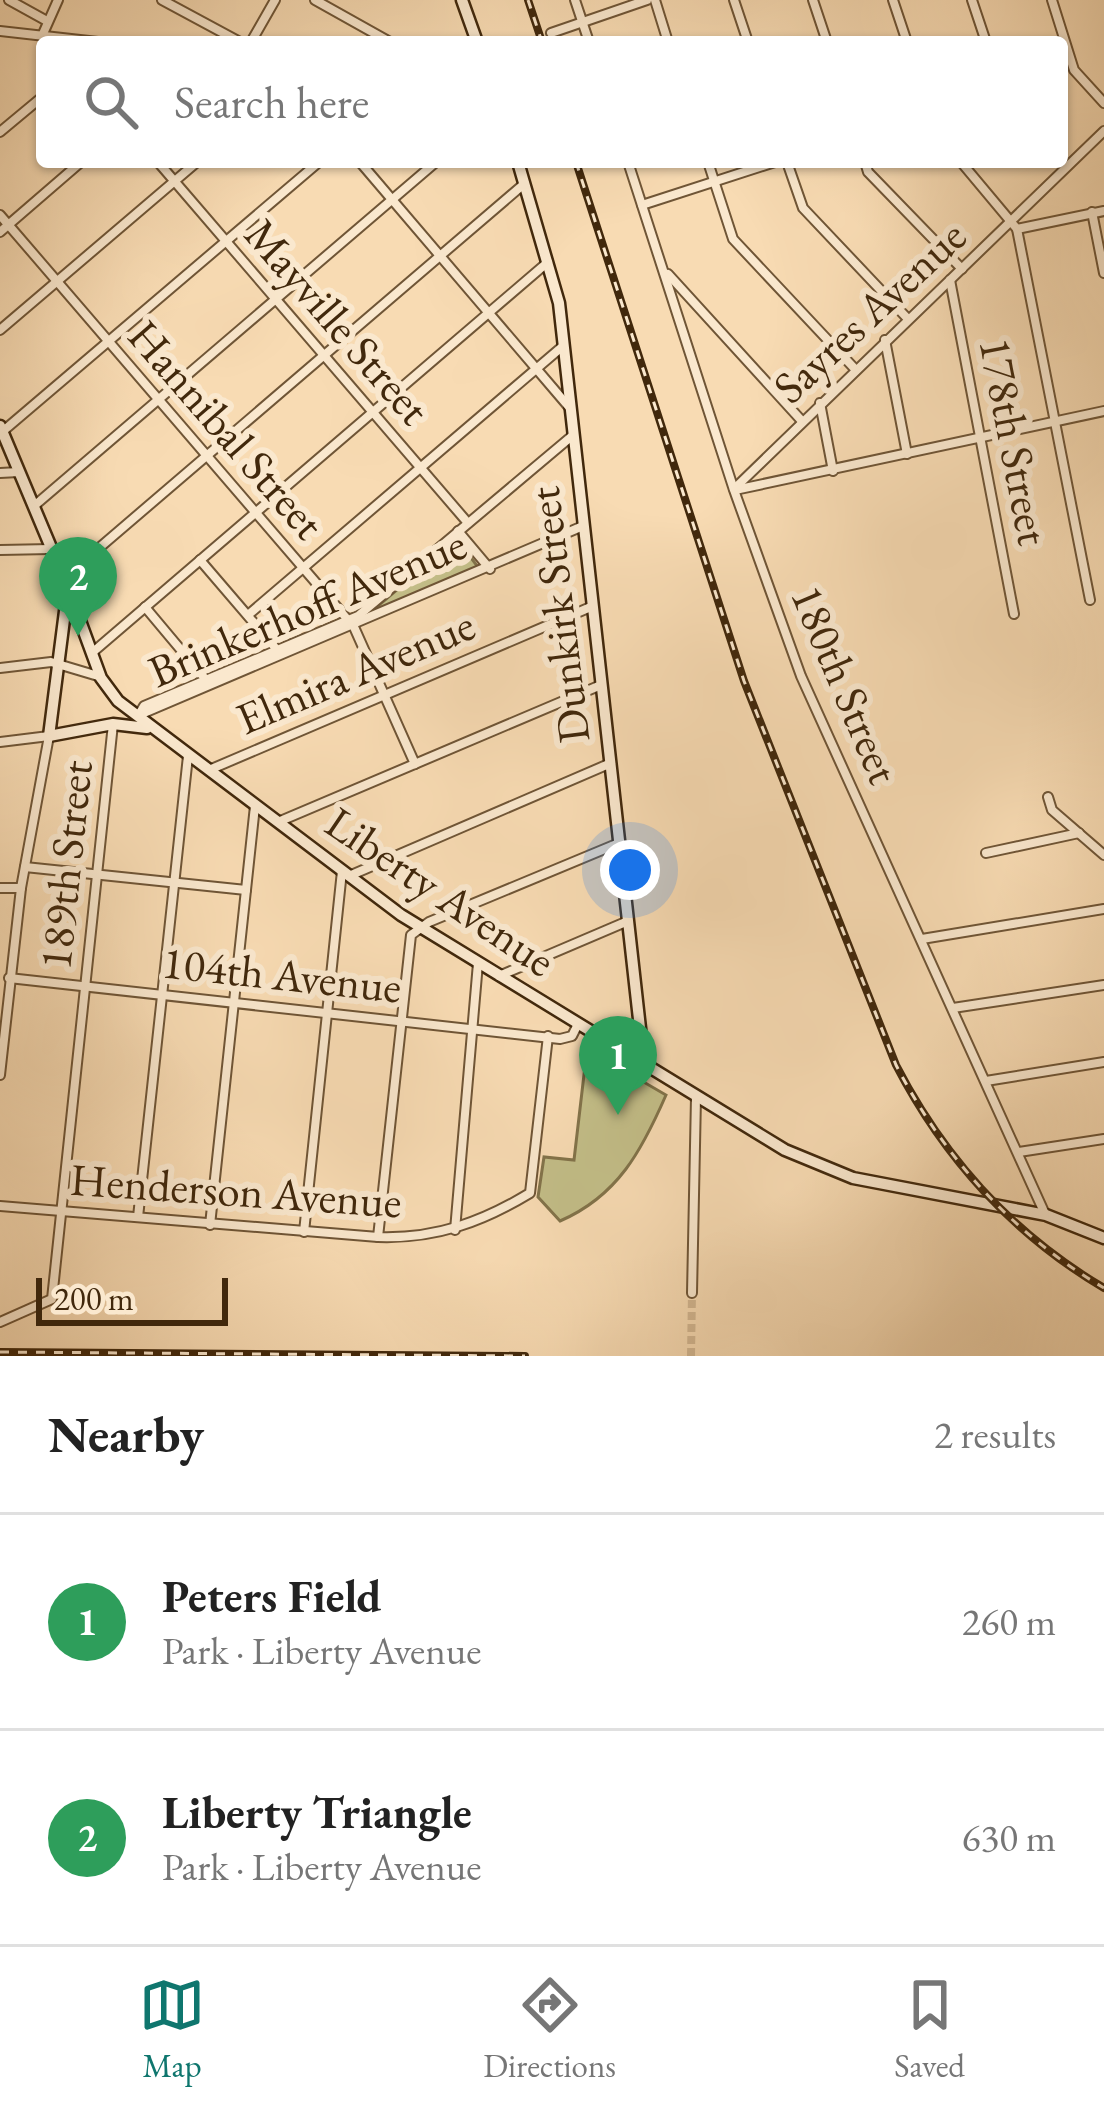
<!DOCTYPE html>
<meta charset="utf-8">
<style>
:root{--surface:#fff;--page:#f6f6f6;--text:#222;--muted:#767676;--line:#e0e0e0;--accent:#0f766e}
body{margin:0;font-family:"EB Garamond",serif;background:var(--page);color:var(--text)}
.scale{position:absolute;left:36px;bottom:30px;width:192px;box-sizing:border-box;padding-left:12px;border:6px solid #41280c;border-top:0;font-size:33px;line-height:42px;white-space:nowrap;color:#41280c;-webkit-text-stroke:9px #fae8ce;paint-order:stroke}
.you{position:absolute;left:630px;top:870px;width:42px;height:42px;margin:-30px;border:9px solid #fff;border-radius:50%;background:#1a73e8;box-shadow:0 0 0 18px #1a73e833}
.badge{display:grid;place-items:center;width:78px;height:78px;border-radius:50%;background:var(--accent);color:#fff;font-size:39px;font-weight:700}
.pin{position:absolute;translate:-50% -99px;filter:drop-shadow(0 3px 6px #0008)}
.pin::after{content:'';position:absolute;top:63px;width:42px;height:36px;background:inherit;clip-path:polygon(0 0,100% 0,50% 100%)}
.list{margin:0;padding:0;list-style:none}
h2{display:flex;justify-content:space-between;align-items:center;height:156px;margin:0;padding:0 48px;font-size:51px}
h2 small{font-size:39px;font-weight:400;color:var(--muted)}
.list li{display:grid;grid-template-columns:78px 1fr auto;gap:36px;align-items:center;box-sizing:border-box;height:216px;padding:0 48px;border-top:3px solid var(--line)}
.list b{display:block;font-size:45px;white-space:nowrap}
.list p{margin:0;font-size:39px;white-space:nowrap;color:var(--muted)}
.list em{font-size:39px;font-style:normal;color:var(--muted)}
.icon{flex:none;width:66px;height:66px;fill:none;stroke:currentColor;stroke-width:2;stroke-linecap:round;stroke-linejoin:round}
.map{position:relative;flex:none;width:1104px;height:1356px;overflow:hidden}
.search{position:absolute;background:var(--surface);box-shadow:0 3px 9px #0004;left:36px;right:36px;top:36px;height:132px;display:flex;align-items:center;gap:30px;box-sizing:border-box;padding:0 42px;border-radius:12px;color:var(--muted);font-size:45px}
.sheet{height:588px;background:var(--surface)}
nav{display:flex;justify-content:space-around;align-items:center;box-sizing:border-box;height:168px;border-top:3px solid var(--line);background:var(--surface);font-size:33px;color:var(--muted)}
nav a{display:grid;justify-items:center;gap:6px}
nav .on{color:var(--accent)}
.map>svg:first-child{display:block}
</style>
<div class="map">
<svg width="1104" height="1356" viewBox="0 0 1104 1356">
<rect width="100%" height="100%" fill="#f8dbb3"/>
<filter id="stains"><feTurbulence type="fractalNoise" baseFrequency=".00167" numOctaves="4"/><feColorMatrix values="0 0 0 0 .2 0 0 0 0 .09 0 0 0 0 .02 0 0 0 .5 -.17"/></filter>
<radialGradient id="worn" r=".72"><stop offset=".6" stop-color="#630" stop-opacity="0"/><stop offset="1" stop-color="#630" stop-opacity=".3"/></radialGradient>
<g fill="#c3be88" stroke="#82734a" stroke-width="3">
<path d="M457,539L481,571L360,621Z"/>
<path d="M587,1049L666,1095C642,1150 618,1196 560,1221L538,1197L544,1157L574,1160Z"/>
</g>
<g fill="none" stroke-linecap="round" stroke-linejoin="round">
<path stroke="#d3b792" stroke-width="8" stroke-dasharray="8 4" stroke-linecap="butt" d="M691,1356L692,1293"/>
<g stroke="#6f5536" stroke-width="12">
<g id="street">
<path d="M9,0L47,21"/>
<path d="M162,0L240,42"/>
<path d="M315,0L390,42"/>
<path d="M575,0L589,42"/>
<path d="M655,0L668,42"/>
<path d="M734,0L748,42"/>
<path d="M813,0L827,42"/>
<path d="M893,0L907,42"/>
<path d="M972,0L986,42"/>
<path d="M1052,0L1074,70L1104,103"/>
<path d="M0,31L98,42"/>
<path d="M551,33L647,0"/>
<path d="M42,36L58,0"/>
<path d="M251,42L275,0"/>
<path d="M0,132L42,97"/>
<path d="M158,162L468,523"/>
<path d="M360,162L569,407"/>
<path d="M628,162L734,490L801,676L1045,1214"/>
<path d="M708,162L733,239L855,369"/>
<path d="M787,162L803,208L908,319"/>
<path d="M865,162L868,172L962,269"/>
<path d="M961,162L1017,229L1090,600"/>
<path d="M642,205L775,162"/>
<path d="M1092,212L1104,273"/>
<path d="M0,215L354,627L415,764"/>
<path d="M1017,229L1104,211"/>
<path d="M0,232L81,162"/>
<path d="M668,274L801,420"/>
<path d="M950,280L1014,614"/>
<path d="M0,330L197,162"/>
<path d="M885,340L907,454"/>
<path d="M820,403L833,471"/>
<path d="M2,432L319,162"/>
<path d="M0,473L19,472"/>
<path d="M734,489L1104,131"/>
<path d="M735,490L1104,411"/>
<path d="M34,506L436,162"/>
<path d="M458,531L490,569"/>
<path d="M0,550L51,549"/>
<path d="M200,560L278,651"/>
<path d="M64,578L524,184"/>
<path d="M145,607L207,681"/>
<path d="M248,615L563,346"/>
<path d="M93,652L548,262"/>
<path d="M0,668L51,662L98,676"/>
<path d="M139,715L583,526"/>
<path d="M138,716L144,706L358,616L572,436"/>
<path d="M0,742L49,736L21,888L0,1075"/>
<path d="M209,770L593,606"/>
<path d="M1048,797L1052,810L1104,855"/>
<path d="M278,822L601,685"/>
<path d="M986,853L1079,833"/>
<path d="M25,867L246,890"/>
<path d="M349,876L611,763"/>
<path d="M0,888H21"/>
<path d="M922,939L1104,909"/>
<path d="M499,976L628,921"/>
<path d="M9,978L560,1039L572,1036L577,1026"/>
<path d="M953,1008L1104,985"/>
<path d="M986,1081L1104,1062"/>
<path d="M1019,1152L1104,1139"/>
<path d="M0,1206L378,1237C436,1239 482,1222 530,1193L548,1036"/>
<path d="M138,1217L188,756"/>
<path d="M210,1225L255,806"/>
<path d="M455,1230L478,963"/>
<path d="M304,1232L342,871"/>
<path d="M378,1237L411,935L429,922L619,843"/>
<path d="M692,1293L696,1097"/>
<path d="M0,1322L52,1299L113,724"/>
</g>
</g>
<g stroke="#41280c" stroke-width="15">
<g id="secondary">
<path d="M462,0L477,42"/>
<path d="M518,162L559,303L643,1055L639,1064"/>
<path d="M0,426L68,588L49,736L113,724L147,728"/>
<path d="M68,588L101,678L118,701L401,915L785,1150L853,1178L1046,1215L1104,1238"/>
</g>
</g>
<use href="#street" stroke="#fae8ce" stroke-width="8"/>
<use href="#secondary" stroke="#fae8ce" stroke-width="10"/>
<g stroke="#41280c" stroke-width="8">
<g id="rail">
<path d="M528,0L542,42"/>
<path d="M576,162L744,681L896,1065C944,1158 1014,1235 1104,1288"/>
<path d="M0,1352L525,1356"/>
</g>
</g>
<use href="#rail" stroke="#fae8ce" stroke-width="3" stroke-dasharray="9" stroke-linecap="butt"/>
</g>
<g text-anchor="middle" stroke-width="12" stroke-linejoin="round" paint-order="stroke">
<g font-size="45" fill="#41280c" stroke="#fae8ce">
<text transform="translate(869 311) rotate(-43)" y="16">Sayres Avenue</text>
<text transform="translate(338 321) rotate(49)" y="16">Mayville Street</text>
<text transform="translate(227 429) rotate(49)" y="16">Hannibal Street</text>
<text transform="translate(1015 441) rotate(79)" y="16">178th Street</text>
<text transform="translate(307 607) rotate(-23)" y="16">Brinkerhoff Avenue</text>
<text transform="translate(558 615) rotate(-97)" y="16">Dunkirk Street</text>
<text transform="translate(355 671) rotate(-23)" y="16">Elmira Avenue</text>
<text transform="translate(846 684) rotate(67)" y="16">180th Street</text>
<text transform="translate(65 865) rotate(-84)" y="16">189th Street</text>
<text transform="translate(441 891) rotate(34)" y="16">Liberty Avenue</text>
<text transform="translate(282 974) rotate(6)" y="16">104th Avenue</text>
<text transform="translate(236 1190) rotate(4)" y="16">Henderson Avenue</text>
</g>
</g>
<rect width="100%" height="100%" filter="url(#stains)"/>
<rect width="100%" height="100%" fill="url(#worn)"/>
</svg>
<div class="scale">200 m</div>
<div class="you"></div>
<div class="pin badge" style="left:618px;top:1115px;background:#2e9e5b">1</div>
<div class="pin badge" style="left:78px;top:636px;background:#2e9e5b">2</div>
<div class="search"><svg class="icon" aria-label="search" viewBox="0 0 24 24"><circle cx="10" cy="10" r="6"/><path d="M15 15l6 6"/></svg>Search here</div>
</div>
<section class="sheet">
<h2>Nearby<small>2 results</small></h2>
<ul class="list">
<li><span class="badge" style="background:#2e9e5b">1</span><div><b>Peters Field</b><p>Park · Liberty Avenue</p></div><em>260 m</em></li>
<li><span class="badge" style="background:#2e9e5b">2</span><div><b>Liberty Triangle</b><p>Park · Liberty Avenue</p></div><em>630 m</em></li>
</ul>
</section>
<nav>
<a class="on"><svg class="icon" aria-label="map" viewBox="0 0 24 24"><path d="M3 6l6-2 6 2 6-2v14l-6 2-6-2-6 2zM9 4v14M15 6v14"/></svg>Map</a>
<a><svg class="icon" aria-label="directions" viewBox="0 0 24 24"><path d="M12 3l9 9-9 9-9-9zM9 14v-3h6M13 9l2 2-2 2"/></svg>Directions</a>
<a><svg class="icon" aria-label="saved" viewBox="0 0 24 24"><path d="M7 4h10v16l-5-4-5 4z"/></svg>Saved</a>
</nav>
